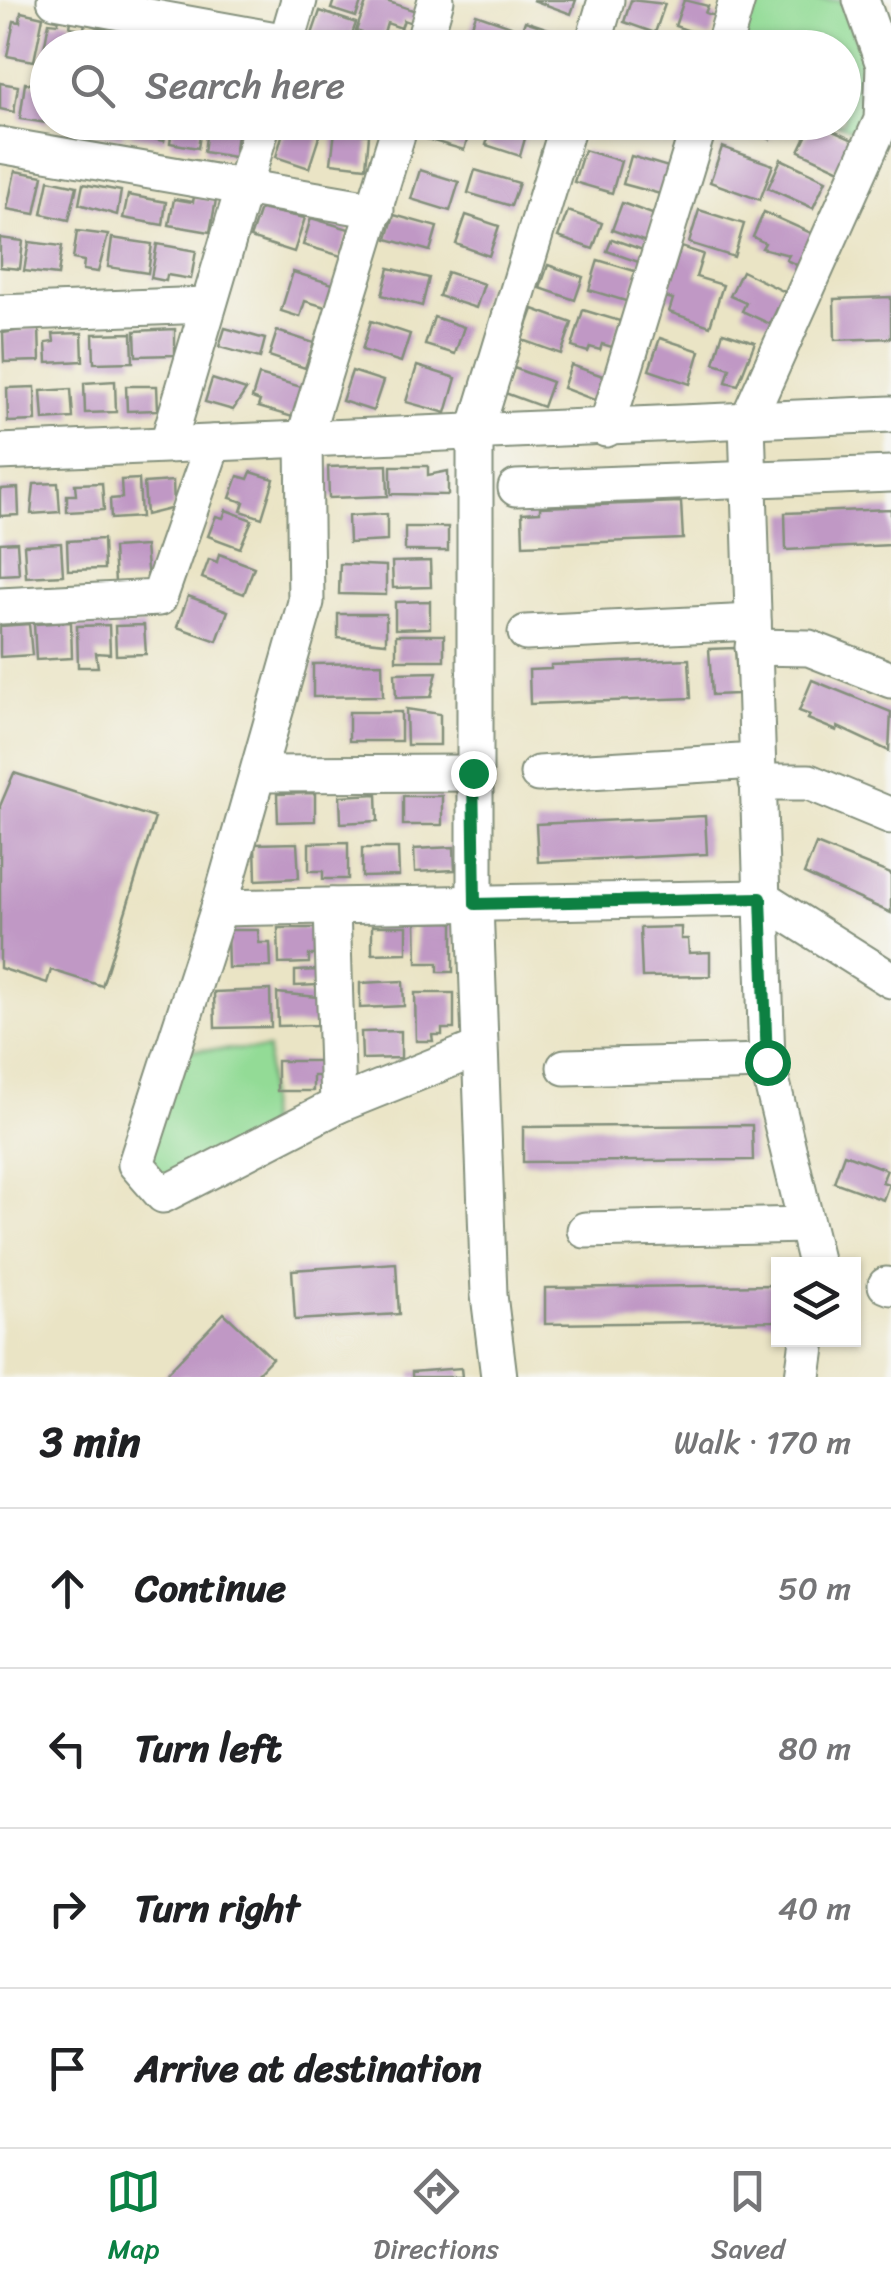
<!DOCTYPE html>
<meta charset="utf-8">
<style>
:root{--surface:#fff;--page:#f2f2f2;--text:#202124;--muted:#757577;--line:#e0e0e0;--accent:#0b8043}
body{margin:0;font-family:Sriracha,sans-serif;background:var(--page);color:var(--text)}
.controls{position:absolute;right:30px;bottom:30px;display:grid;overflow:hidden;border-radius:0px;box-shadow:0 2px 8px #0004}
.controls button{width:90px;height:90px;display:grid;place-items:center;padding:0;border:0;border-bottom:2px solid var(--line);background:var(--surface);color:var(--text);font:50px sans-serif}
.stop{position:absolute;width:30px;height:30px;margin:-22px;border:8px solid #0b8043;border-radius:50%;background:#fff}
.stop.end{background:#0b8043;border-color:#fff;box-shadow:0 2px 10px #0008}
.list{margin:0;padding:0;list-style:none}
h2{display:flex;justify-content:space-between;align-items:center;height:130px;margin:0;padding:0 40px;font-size:42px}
h2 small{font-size:32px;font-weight:400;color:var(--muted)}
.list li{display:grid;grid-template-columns:65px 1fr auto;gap:30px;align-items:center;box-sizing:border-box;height:160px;padding:0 40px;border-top:2px solid var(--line)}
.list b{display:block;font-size:38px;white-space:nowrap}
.list em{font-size:32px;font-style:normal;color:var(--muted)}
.icon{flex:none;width:55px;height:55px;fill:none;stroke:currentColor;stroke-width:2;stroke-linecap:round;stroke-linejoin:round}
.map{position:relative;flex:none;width:891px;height:1377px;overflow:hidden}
.search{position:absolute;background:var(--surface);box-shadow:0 2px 8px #0004;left:30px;right:30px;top:30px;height:110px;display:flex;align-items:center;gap:25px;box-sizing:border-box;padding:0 35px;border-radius:55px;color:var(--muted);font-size:38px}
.sheet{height:770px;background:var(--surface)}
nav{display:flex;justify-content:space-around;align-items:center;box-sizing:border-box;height:140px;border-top:2px solid var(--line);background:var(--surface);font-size:28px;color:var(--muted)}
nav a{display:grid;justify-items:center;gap:5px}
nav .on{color:var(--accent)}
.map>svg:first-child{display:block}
</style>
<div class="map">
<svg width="891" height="1377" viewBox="0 0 891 1377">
<rect width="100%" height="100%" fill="#f6f6f2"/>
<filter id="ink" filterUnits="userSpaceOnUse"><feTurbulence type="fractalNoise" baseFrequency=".01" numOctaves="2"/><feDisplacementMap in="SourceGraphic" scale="20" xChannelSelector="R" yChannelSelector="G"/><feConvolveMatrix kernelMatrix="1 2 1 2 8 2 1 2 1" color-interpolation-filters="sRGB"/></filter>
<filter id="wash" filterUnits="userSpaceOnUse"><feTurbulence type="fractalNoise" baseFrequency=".0048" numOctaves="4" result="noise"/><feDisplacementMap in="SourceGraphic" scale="40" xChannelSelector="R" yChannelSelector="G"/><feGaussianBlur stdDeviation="2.25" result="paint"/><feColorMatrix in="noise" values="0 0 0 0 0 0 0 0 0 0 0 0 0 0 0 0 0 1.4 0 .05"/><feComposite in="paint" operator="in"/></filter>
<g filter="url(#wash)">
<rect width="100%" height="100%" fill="#eae4c5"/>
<g fill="#93db96" stroke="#598c65" stroke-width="2.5">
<path d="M746,0H841C862,58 879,71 853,131L834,123L844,122V48H733Z"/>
<path d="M268,1049L267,1141L163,1195L136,1164L173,1050Z"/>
</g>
<g id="blocks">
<g fill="#c098c5">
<path d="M334,0H362L356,17L331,9Z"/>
<path d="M367,0H383L416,11L412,23L404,20L401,28L387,23L382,40L356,31Z"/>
<path d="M533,0H576L571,14Z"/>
<path d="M631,0L665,4L655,33L624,22Z"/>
<path d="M684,0L708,6L705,13L718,17L710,38L675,26Z"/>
<path d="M320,11L356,23L347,48L310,40Z"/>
<path d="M21,12L43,17L34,61L7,56L14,21L20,22Z"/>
<path d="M476,14L511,26L504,48L466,41Z"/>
<path d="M59,19L71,21L70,27L76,28L73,48H48V55L43,54L49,22L58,23Z"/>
<path d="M525,21L561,33L556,48H516Z"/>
<path d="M85,23L115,33L112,48H80Z"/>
<path d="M120,35L148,39L147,48H119Z"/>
<path d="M0,83L18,86L14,112L0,109Z"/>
<path d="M25,83L48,86L47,123L20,119Z"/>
<path d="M93,122H125L122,138L92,132Z"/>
<path d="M133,122H168L164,141L131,135Z"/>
<path d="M173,122H202L198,148L170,143Z"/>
<path d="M208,122L244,125L243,134H237L234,157L204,152Z"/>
<path d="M286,122L321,131L309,168L276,157Z"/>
<path d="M420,122H469L472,124L464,150L416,136Z"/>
<path d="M493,122L528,128L520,156L486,145Z"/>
<path d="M582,122H632L627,137Z"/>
<path d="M644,122H686L679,144L641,132Z"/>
<path d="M732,122H777L770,139Z"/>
<path d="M813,122L862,144L853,163L845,159L840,170L799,151Z"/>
<path d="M335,131L369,135L366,167L331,163Z"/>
<path d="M722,147L773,165L760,200L710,182Z"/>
<path d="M584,150L621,161L612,193L574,182Z"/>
<path d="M631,156L672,168L664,195L623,184Z"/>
<path d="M781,159L826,180L813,208L768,188Z"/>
<path d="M420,170L459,182L450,211L411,199Z"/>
<path d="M475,170L519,183L511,206L468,193Z"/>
<path d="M15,171L43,176L35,214L7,209Z"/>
<path d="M49,180L77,186L69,220L42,214Z"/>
<path d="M83,184L121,191L117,215L79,204Z"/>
<path d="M128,195L166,202L163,225L123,218Z"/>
<path d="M194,197L216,200L210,232L169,225L174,199L193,202Z"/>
<path d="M622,203L655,215L646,242L612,230Z"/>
<path d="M260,209L305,218L294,252L250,238Z"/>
<path d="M699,210L744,224L734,257L689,243Z"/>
<path d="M568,211L602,223L593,249L558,237Z"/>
<path d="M764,212L818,236L803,268L786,260L789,255L762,248L765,243L753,237Z"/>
<path d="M394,215L437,227L430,251L387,239Z"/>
<path d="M466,215L499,226L489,256L456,244Z"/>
<path d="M311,218L349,229L341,256L303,245Z"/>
<path d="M77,231L108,235L98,272L83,270L84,261L73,259Z"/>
<path d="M0,238L23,241L20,269L0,267Z"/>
<path d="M112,238L152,244L148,273L108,267Z"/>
<path d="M612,239L646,251L641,263L607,251Z"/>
<path d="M29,242L62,246L58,275L24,271Z"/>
<path d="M157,244L196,251L191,279L167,275L166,281L151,278Z"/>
<path d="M681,247L703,254L696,277L723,285L710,326L669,312L673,299L665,297Z"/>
<path d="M598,260L638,272L629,302L589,290Z"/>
<path d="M548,265L583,277L575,300L540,288Z"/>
<path d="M389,268L429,278L422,306L382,295Z"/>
<path d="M742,271L785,292L770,324L742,311L746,303L730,296Z"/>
<path d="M293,272L336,285L329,308L305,301L300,317L281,311Z"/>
<path d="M447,272L484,284L476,308L439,296Z"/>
<path d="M891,297V338L835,340L834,299Z"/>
<path d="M533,309L572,323L561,354L522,340Z"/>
<path d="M583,310L620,321L612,347L602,344L600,350L590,347L588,352L572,347Z"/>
<path d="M434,317L464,327L455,354L425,345Z"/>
<path d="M371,321L410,334L401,362L362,350Z"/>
<path d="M39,327L40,361L4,362L3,333Z"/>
<path d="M225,328L265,339L260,358L219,347Z"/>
<path d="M175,329V355L136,356L135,331Z"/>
<path d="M277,331L314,343L305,368L269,356Z"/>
<path d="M723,332L755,342L738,385L726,382L730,368L714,363Z"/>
<path d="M82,333L83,361L47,363L46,343L54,342L53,334Z"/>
<path d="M132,333L133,362L94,363L93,334Z"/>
<path d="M660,338L700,351L690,384L649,370Z"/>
<path d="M571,365L606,377L597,401L563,388Z"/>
<path d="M417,366L456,378L446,413L406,402Z"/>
<path d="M514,368L552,382L543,407L505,393Z"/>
<path d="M352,371L383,381L373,411L342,401Z"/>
<path d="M259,375L305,388L296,418L258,407L260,401L252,398Z"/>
<path d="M212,379L246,390L233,410L205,402Z"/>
<path d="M115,381L116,412L85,413L84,383Z"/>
<path d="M126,386H157L158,410L127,411Z"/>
<path d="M35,387L36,421L8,422L7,388Z"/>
<path d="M71,389L73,418L43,420L41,391Z"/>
<path d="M387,465L388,496L329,498L328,467Z"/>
<path d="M391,466H428V475L448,471V495L391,494Z"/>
<path d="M251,472L274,479L262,518L241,511L244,502L230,498L238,476L248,479Z"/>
<path d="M139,479L141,517L111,519L110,499L122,498L121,480Z"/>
<path d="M173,481L174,508L146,515L144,483Z"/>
<path d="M58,483L60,512L31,514L34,484Z"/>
<path d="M102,483L104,510L67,512V495H76L75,484Z"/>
<path d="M18,488L19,515L0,516V489Z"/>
<path d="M681,502L683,539L523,545L522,513L540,512V507Z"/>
<path d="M891,509V545L786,550L785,513Z"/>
<path d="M226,510L252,520L240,548L208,536L216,516L223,518Z"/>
<path d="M387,514V541L349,543L348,516Z"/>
<rect x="405" y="527" width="43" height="24"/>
<path d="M103,539L104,569L68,570L67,541Z"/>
<path d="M17,542L19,574L0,575V543Z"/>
<path d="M61,543L63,575L26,577L24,545Z"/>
<path d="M145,546L148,581L115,583L113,548Z"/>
<path d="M219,554L254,567L244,594L202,578L209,559L217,562Z"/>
<path d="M430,561L431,587L393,588L392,562Z"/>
<path d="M340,564L386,566V595L339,594Z"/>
<path d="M188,596L228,611L217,641L177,627Z"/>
<path d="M430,601V628L395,629V602Z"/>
<path d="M338,614H386V643L338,638Z"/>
<path d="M71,622L72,658L36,660L34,624Z"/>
<path d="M29,624L32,655L0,657V626Z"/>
<path d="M109,625L110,654L96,653L98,667H78L77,626Z"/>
<path d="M144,625L146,654L116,655L115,626Z"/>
<rect x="396" y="635" width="48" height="25"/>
<path d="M735,648L738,694L712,695L709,649Z"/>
<path d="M689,659L691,698L530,704L529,670L551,669V665Z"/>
<path d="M382,663L383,696L313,697V664Z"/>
<path d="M437,672L431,697L396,698L395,673Z"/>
<path d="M812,680L891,712L889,751L838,727L837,731L808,719L810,715L799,711Z"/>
<path d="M406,709L440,714V745H407Z"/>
<rect x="349" y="712" width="52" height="29"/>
<path d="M14,773L155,818L102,986L51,970L47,983L0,968V806Z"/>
<path d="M315,793V821L278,822L277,794Z"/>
<path d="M377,794L378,821L341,823L340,796Z"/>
<rect x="403" y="796" width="39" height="29"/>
<path d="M705,816L707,854L538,862L536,824Z"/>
<path d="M348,842V879H323V871H309V843Z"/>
<path d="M297,843L299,878L256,880L255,844Z"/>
<path d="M816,844L891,874V913L804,874Z"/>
<path d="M454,847L455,870L415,872L414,849Z"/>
<path d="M362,848H398L399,876L362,877Z"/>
<path d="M453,922V972H438V963H417L416,923Z"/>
<path d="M372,926H407V953L372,954Z"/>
<path d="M681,927V939H688L689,953L710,952V976L642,977L640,928Z"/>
<path d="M278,928H315V955H309V963L279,964Z"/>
<path d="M227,930H258L259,943H270L271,967L228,968Z"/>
<path d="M318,970L319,985L295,986V971Z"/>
<path d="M403,981L404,1006L360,1008V983Z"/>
<path d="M270,990L271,1027L215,1028L214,992Z"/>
<path d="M277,993L317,997L318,1025L278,1026Z"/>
<path d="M415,993H454V1029H442V1035H432L433,1041H416Z"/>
<path d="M401,1031V1058L362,1059L361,1032Z"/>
<path d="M277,1061H321V1076H313V1091H277Z"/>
<path d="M752,1125L753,1160L523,1162V1127Z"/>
<path d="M844,1154L887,1170L882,1182L889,1184L883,1200L834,1182Z"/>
<path d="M396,1263L399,1314L295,1320L292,1270Z"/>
<path d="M778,1285V1321L545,1324V1288Z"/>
<path d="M224,1313L272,1358L254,1377H163Z"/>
<path d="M461,1368L462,1377H412V1372Z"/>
</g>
</g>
</g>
<g filter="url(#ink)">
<use href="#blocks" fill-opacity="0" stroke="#84907c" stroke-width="2.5"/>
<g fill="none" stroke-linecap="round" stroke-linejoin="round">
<g stroke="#84907c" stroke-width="39">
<g id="minor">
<path d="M55,0L287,42"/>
<path d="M285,48L299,0"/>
<path d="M422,48L436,0"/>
<path d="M592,48L606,0"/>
<path d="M723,48L737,0"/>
<path d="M401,122L304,439L306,602L219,908L136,1164L163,1195L338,1105L479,1048"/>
<path d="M0,145L376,210"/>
<path d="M0,313L206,305"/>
<path d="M606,429L700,122"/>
<path d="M168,443L263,122"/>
<path d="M0,452L891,414"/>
<path d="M516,488L891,474"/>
<path d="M0,606L159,598L213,443"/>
<path d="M526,633L753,622"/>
<path d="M753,647L809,648L891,680"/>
<path d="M259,774L473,773"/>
<path d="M538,774L757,761"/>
<path d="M757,782H809L891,816"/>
<path d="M332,906L338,1105"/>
<path d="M219,908L761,898L891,980"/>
<path d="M565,1067L767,1062"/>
<path d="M585,1230L806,1225"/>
<path d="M816,1264L767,1062L747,422L882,120L884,65L861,0"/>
<path d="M886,1285L891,1287"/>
<path d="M499,1377L489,1295L475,904V433L569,122"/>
<path d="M803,1377L808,1340"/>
</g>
</g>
<use href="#minor" stroke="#fff" stroke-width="35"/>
</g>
</g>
<g fill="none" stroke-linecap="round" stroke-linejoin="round" filter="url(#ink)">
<path stroke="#0b8043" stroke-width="12" d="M473,773L475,904L761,898L767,1062"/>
</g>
</svg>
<div class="controls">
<button><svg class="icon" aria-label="layers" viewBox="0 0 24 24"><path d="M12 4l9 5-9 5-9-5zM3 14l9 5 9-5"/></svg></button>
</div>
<div class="stop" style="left:767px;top:1062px"></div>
<div class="stop end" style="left:473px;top:773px"></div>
<div class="search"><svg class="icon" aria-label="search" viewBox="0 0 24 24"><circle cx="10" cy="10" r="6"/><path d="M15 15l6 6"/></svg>Search here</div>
</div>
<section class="sheet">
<h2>3 min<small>Walk · 170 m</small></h2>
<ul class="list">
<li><svg class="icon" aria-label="ahead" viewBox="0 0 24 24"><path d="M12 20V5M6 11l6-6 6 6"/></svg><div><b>Continue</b></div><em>50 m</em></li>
<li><svg class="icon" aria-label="left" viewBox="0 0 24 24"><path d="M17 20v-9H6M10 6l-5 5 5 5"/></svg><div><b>Turn left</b></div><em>80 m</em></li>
<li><svg class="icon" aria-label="right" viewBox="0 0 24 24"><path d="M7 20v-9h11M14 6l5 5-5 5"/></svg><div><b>Turn right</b></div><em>40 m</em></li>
<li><svg class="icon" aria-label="arrive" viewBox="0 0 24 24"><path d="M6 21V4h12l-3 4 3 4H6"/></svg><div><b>Arrive at destination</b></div></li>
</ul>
</section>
<nav>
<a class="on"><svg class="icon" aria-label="map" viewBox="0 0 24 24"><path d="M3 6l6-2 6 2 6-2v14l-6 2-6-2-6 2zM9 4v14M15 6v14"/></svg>Map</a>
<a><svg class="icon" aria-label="directions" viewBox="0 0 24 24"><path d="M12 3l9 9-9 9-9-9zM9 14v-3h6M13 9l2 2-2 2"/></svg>Directions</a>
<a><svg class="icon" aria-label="saved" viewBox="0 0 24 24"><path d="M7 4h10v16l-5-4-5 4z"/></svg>Saved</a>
</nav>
